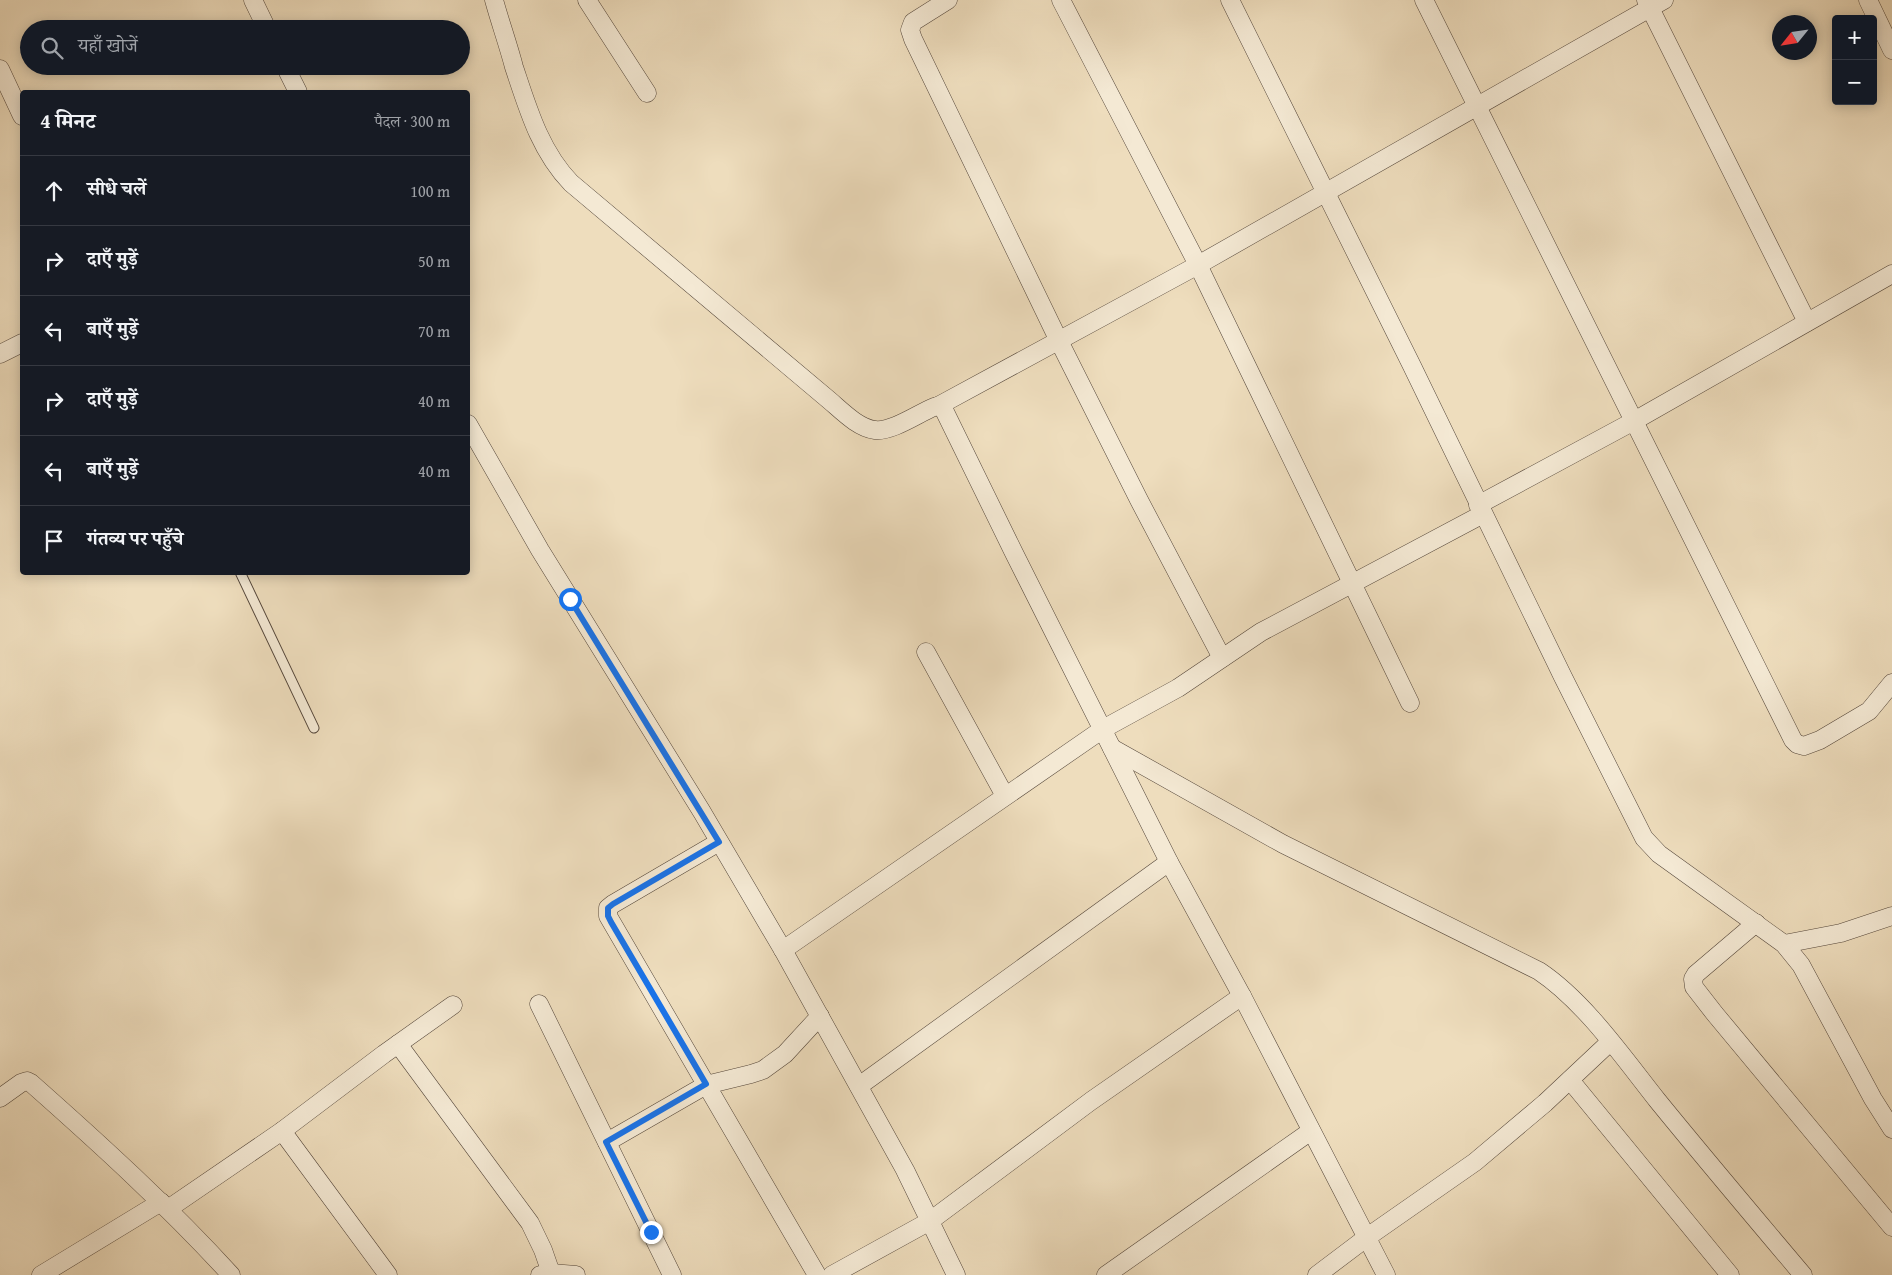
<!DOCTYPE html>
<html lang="hi">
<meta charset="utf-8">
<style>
:root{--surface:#171b24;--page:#242831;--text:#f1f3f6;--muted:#9ea1a6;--line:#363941}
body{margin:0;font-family:"Gentium Book Plus","Noto Serif Devanagari",serif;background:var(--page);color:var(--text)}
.controls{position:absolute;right:15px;top:15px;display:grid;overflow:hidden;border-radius:5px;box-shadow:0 2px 12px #0003}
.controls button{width:45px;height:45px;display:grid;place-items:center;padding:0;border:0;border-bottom:1px solid var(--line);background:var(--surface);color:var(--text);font:25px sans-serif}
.compass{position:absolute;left:1772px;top:15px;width:45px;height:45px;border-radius:50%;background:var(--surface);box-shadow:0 2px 12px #0003;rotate:240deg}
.stop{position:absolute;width:15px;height:15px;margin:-11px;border:4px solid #1a73e8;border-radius:50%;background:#fff}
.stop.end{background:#1a73e8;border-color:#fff;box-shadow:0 1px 5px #0008}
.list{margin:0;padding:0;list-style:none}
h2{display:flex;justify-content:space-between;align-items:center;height:65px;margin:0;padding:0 20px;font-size:21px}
h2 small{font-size:16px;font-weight:400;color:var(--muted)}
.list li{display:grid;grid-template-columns:32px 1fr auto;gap:15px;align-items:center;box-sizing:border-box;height:70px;padding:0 20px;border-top:1px solid var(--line)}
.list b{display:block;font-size:19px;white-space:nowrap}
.list em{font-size:16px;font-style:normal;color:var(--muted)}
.icon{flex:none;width:28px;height:28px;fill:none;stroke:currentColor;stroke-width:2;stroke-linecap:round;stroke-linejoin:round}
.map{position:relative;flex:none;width:1892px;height:1275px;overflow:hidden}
.search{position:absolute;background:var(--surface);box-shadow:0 2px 12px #0003;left:20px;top:20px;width:450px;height:55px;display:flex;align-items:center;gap:12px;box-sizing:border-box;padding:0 18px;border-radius:28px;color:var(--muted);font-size:19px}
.panel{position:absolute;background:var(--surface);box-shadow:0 2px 12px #0003;left:20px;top:90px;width:450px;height:485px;border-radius:5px}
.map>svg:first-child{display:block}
</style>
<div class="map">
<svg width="1892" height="1275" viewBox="0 0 1892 1275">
<rect width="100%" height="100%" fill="#eeddbd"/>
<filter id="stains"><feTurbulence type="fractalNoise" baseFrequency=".004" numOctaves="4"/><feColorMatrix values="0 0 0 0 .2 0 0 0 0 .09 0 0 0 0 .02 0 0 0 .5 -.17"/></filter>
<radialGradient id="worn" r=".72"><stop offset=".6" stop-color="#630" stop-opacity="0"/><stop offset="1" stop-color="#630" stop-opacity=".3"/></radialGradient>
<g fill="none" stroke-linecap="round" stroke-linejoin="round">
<g stroke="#54463a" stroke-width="11">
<path id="service" d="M240,572L314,728"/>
</g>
<g stroke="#54463a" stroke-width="19">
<g id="minor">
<path d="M253,0L267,29"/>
<path d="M494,0C500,22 508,44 514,67C528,109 540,151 571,183L829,400C842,411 858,428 875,430C892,432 919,413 934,407L938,406L944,410L1014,553L1169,862L1242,996L1386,1275"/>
<path d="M587,0L647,93"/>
<path d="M948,0L913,22L910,30L913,39L1058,339L1139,500L1222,658"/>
<path d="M1061,0L1198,265L1410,703"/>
<path d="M1230,0L1412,366L1563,677L1644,838L1659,854L1784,944L1801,965L1873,1099L1892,1129"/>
<path d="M1424,0L1793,740L1797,744L1804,746L1820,740L1869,711L1892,683"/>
<path d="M1646,0L1807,322"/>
<path d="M1868,0L1892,50"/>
<path d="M285,66L298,92"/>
<path d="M0,69L22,116"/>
<path d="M0,354L22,343"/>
<path d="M938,406L1198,265L1664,0"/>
<path d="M468,424L540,550L702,812L783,950L905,1170L956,1275"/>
<path d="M1478,505L1634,421L1892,274"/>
<path d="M926,652L1005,796"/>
<path d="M1112,748L1283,844L1539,971C1584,1001 1623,1057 1657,1100C1705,1159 1754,1217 1803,1275"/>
<path d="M719,842L613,904L608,908V916L817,1275"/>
<path d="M1756,923L1696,974L1693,979L1694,987L1715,1014L1892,1227"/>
<path d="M1784,944L1841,933L1892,916"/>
<path d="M783,950L1103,729L1178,688L1261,632L1483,514"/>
<path d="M539,1004L672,1275"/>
<path d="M398,1044L530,1223L543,1250L551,1273"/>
<path d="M1570,1080L1730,1275"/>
<path d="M859,1086L1169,862"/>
<path d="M0,1098L21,1083L27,1081L31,1083C100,1144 169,1207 231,1275"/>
<path d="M282,1131L388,1275"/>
<path d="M607,1142L706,1085L751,1074L763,1070L785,1054L820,1016"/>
<path d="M168,1209L282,1131L384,1054L453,1005"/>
<path d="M41,1275L161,1202"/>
<path d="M540,1275L551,1273L576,1275"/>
<path d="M832,1275L930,1221L1091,1101L1242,996"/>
<path d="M1106,1275L1311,1131"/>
<path d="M1317,1275L1366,1238L1475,1162L1545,1103L1610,1042"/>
</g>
</g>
<use href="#service" stroke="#f4e9d4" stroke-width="9"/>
<use href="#minor" stroke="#f4e9d4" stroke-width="18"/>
</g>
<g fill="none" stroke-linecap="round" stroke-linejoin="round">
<path stroke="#1a73e8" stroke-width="6" d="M570,599L719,842L613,904L608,908V916L611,922L706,1084L606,1142L651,1232"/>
</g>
<rect width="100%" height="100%" filter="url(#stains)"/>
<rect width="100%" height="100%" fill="url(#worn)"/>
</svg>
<div class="controls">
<button>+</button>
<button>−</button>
</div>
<svg class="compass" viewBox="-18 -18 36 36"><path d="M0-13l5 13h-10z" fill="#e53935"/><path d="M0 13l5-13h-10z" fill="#9ea1a6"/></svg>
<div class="stop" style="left:570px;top:599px"></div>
<div class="stop end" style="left:651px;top:1232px"></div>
<div class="search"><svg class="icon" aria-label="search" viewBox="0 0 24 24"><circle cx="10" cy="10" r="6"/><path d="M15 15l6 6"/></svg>यहाँ खोजें</div>
<section class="panel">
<h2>4 मिनट<small>पैदल · 300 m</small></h2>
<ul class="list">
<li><svg class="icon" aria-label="ahead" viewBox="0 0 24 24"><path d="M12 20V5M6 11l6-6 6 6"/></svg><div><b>सीधे चलें</b></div><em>100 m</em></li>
<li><svg class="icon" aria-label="right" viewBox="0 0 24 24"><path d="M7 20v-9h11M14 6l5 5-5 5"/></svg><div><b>दाएँ मुड़ें</b></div><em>50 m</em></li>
<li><svg class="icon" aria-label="left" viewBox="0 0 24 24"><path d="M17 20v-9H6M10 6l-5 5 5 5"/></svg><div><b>बाएँ मुड़ें</b></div><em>70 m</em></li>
<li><svg class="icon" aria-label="right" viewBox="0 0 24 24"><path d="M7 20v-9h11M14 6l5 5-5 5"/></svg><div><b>दाएँ मुड़ें</b></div><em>40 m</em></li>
<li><svg class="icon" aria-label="left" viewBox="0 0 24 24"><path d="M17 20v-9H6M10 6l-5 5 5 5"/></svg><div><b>बाएँ मुड़ें</b></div><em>40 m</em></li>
<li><svg class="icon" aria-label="arrive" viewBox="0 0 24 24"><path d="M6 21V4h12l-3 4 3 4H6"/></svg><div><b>गंतव्य पर पहुँचे</b></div></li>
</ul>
</section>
</div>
